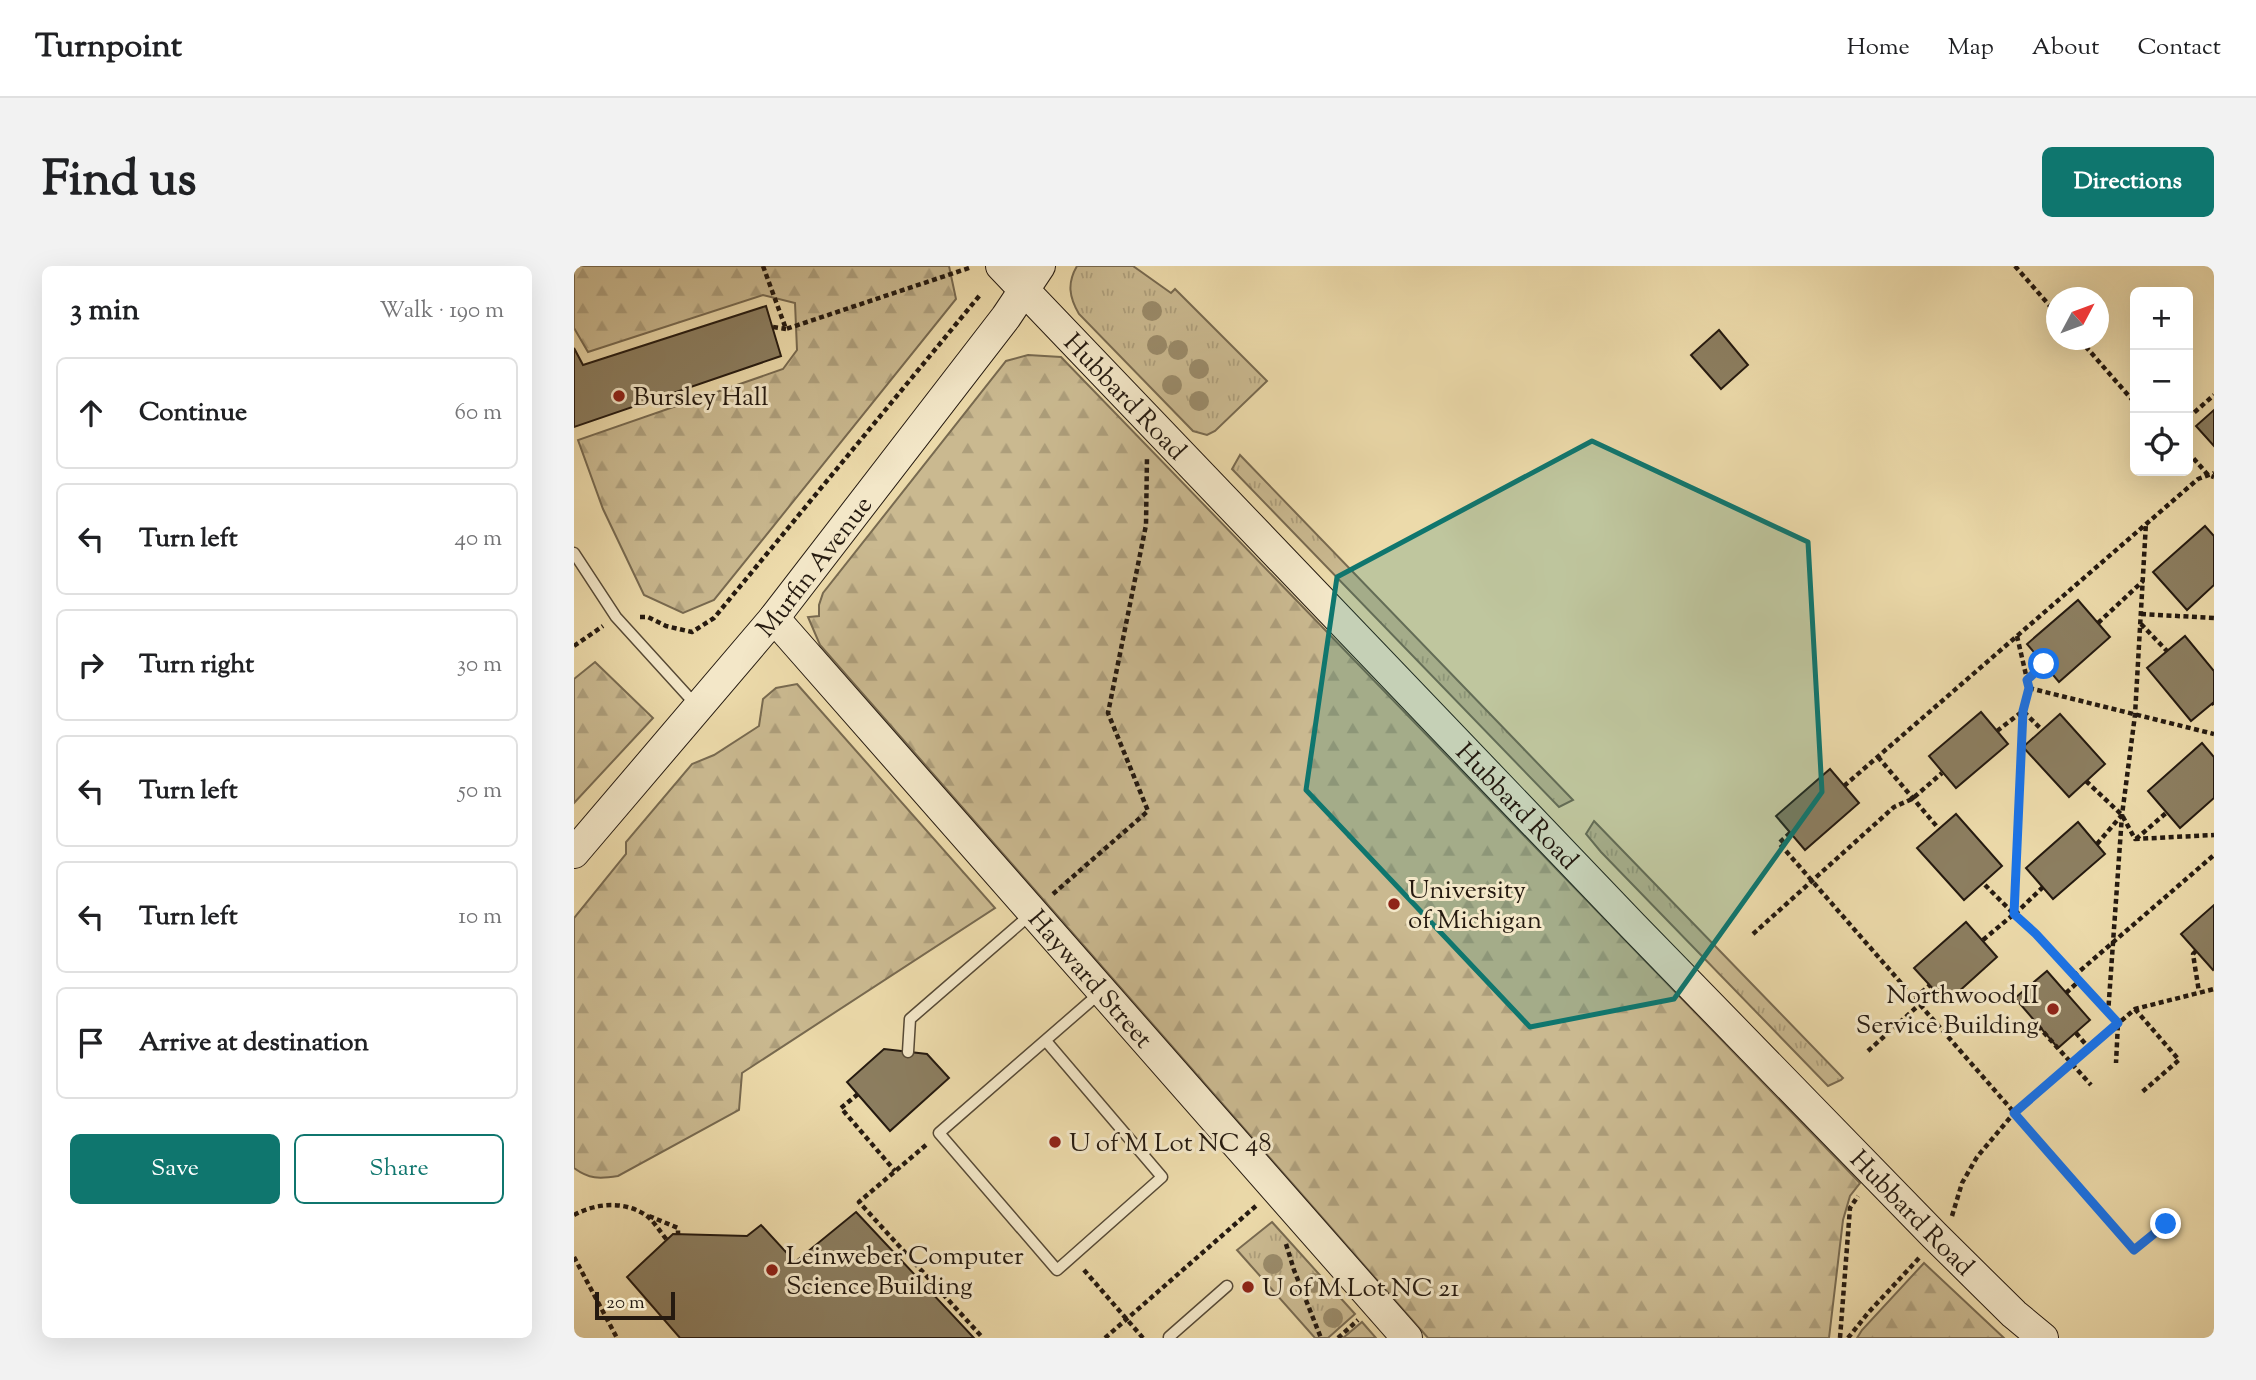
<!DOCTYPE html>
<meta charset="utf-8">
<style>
:root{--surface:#fff;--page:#f2f2f2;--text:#202124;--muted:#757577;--line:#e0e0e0;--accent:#0f766e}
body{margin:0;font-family:"Sorts Mill Goudy",serif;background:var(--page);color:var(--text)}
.controls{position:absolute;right:21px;top:21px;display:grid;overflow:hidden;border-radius:10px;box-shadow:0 7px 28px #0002}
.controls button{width:63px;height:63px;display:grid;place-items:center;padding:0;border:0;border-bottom:2px solid var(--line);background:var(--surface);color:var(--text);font:35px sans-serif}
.compass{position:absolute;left:1472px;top:21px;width:63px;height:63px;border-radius:50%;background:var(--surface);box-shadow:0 7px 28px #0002;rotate:49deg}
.scale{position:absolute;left:21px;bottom:18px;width:80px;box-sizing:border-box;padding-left:7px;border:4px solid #251a10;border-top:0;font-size:19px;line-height:24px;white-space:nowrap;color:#251a10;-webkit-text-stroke:5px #f3e7c8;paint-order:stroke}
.stop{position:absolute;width:21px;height:21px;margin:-16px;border:5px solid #1a73e8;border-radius:50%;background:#fff}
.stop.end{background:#1a73e8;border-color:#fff;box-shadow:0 2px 7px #0008}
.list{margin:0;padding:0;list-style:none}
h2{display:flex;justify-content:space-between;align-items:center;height:91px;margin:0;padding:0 28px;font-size:30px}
h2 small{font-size:23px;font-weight:400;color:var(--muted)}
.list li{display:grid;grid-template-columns:46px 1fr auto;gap:21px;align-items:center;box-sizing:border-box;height:112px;margin:0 14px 14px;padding:0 14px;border:2px solid var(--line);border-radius:10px}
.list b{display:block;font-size:26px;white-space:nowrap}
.list em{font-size:23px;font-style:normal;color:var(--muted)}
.actions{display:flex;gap:14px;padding:21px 28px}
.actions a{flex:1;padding:16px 0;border:2px solid var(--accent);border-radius:10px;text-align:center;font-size:24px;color:var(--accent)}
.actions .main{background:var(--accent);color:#fff}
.icon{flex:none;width:38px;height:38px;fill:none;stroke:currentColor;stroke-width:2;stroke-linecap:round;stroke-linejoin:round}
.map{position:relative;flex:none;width:1640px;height:1072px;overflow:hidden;border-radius:10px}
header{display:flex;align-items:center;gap:42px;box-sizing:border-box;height:98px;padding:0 35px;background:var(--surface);border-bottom:2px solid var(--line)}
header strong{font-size:33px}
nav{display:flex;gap:38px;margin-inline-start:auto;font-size:24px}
.intro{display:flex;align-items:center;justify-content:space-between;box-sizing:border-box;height:168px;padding:0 42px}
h1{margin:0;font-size:49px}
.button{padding:18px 32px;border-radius:10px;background:var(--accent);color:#fff;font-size:24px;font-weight:700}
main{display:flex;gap:42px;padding:0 42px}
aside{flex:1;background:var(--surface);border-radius:10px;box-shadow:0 7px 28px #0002}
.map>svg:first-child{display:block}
</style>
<header>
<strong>Turnpoint</strong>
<nav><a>Home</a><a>Map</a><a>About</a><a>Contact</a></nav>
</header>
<div class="intro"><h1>Find us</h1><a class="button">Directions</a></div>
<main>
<aside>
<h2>3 min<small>Walk · 190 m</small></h2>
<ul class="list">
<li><svg class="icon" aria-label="ahead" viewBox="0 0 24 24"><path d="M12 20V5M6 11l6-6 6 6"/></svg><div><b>Continue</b></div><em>60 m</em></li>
<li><svg class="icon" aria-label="left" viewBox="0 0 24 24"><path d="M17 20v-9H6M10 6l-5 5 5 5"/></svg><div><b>Turn left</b></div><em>40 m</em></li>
<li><svg class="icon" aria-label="right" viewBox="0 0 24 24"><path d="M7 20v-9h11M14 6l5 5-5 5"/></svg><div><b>Turn right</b></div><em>30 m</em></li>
<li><svg class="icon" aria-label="left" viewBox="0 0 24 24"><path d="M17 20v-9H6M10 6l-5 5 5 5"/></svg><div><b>Turn left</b></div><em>50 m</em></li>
<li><svg class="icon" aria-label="left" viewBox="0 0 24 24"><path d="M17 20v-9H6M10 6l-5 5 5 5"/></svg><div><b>Turn left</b></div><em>10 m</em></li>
<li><svg class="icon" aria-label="arrive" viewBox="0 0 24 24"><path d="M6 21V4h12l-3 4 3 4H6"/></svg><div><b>Arrive at destination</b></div></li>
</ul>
<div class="actions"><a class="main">Save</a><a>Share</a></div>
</aside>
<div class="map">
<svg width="1640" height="1072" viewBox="0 0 1640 1072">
<defs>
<pattern id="grass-tufts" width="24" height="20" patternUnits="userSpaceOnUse" patternTransform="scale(1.75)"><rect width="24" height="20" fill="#cab990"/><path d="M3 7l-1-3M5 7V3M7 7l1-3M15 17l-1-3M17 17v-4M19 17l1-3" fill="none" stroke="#ad9e7b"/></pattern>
<pattern id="forest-firs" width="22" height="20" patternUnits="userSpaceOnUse" patternTransform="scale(1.75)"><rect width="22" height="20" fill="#cab990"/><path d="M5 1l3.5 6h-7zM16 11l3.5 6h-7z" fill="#ad9e7b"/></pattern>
</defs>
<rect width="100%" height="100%" fill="#ecdaaa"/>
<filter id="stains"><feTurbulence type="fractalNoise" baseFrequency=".00286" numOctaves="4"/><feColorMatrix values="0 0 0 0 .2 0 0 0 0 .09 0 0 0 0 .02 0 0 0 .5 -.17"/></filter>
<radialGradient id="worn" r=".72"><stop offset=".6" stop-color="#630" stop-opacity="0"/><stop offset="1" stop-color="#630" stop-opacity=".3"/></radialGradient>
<g fill="url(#grass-tufts)" stroke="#786a50" stroke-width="2">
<path d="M503,0H559L597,27L601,23L693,115L641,165L633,169L619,165L505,48C495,31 493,17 503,0Z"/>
<path d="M666,189L999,534L985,541L658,203Z"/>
<path d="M1020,555L1269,812L1267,814L1254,820L1027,586L1012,568Z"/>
<path d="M698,956L781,1048L754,1072H741L663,984Z"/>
<path d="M788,1056L802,1072H769Z"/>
</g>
<g fill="url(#forest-firs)" stroke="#786a50" stroke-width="2">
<path d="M0,0H375L382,33L140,334L109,347L70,329L29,243L4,174L209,103L223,84L221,37L189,29L14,86L0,62Z"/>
<path d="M454,89L487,91L1286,917L1276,930L1269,954L1255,1072H854L246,379L234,351L245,350V339L249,327L432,95Z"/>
<path d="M21,396L79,452L0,537V413Z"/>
<path d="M223,418L421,642L168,807L165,844L44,910C25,913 15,913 0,902V652L52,588V576L118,498L140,489L185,460L189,433L202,422Z"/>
<path d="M1350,997L1430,1072H1283L1288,1064Z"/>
</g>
<g fill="#8c7e60" stroke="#251a10" stroke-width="2">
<path d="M192,40L207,90L0,161V82L9,99Z"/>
<path d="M1145,64L1174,99L1147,123L1117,89Z"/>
<path d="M1640,144V180L1622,160Z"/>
<path d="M1631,260L1640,270V319L1613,344L1579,306Z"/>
<path d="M1504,334L1536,371L1485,416L1453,378Z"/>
<path d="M1611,370L1640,405V436L1617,455L1573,402Z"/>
<path d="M1407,446L1434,478L1382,522L1355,490Z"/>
<path d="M1486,448L1531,498L1495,531L1449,481Z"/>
<path d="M1628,477L1640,491V532L1606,562L1574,525Z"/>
<path d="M1256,503L1285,537L1231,584L1202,550Z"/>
<path d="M1382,548L1428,600L1390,634L1343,582Z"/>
<path d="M1504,556L1531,588L1479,633L1452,602Z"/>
<path d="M1640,639V703L1639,704L1607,668Z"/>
<path d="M1392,656L1423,691L1372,737L1340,702Z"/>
<path d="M1473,705L1516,754L1484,782L1441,732Z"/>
<path d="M310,783L353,788L375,812L316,865L273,816Z"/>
<path d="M282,946L400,1072H106L53,1011L99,968L173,970L187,959L221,996Z"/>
</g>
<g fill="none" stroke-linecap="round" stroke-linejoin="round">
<g stroke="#574a36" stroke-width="13">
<g id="lane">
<path d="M0,287L42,351L122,439"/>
<path d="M472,775L588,911L483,1004L365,867L527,726"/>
<path d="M334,786L336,753L457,648"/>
<path d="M595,1071L653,1020"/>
</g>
</g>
<g stroke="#251a10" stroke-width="32">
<g id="secondary">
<path id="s1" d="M427,0L1059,660L1360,969L1440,1048L1469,1072"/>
<path id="s2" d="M200,352L833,1072"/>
<path id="s3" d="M0,587L200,352L432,51L466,0"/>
</g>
</g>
<g stroke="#251a10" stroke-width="4.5" stroke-dasharray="5 3.5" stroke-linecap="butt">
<path d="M189,0L212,63L398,1"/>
<path d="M1441,0L1482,47"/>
<path d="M199,61L212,63"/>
<path d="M1506,74L1561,137"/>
<path d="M1614,152L1640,129"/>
<path d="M1614,186L1634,209L1640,211"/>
<path d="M1567,348L1640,352"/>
<path d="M66,351H74L92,360L118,366L140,352L406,29"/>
<path d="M1524,357L1569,315"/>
<path d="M1567,358L1593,385"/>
<path d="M1443,370L1455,422L1449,445L1440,648L1462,668L1544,757L1542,797"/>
<path d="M0,380L29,360"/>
<path d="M1453,413L1470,398"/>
<path d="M1455,422L1640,468"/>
<path d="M1639,437L1640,439"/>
<path d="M1423,465L1449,445L1468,464"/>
<path d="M1304,491L1365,563"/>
<path d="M1512,515L1548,549L1561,573L1640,569"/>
<path d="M1270,520L1624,213L1640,207"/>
<path d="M1216,567L1205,577L1560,984L1592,958"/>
<path d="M1562,573L1592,547"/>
<path d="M1523,578L1547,550"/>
<path d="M479,628L574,545L534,447L572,259L573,191"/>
<path d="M1441,648L1469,621"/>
<path d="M1179,668L1320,541L1338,533L1368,507"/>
<path d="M1409,674L1440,648L1409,617"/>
<path d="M1622,685L1619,688L1625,726"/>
<path d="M1500,710L1640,589"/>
<path d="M1492,727L1505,715"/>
<path d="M1341,732L1356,719"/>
<path d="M1561,743L1605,794L1567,827"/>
<path d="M1534,748L1548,549L1561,449L1572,257"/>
<path d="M1464,760L1517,819"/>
<path d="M1502,767L1515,782"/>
<path d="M1294,785L1346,738"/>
<path d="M284,828L267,842L321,905"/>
<path d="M352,879L285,936L409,1072"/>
<path d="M0,949C22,937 49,935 70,948C79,953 86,966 93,974"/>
<path d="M75,950L104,962V969"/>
<path d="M1378,950L1388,917L1403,891L1440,847L1561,743L1640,723"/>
<path d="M712,978L720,1004L747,1072"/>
<path d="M0,991L43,1072"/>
<path d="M510,1004L569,1072"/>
<path d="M531,1072L683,939"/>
<path d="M764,1072L784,1054"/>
<path d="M1266,1072L1276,942L1284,930"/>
<path d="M1274,1072L1294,1047L1345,992"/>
</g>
<use href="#lane" stroke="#f3e7c8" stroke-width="10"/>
<use href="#secondary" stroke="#f3e7c8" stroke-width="30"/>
</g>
<g fill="#9a8b6a">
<circle cx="578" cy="45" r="10"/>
<circle cx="583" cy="79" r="10"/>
<circle cx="604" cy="84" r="10"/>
<circle cx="625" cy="103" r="10"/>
<circle cx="598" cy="119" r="10"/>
<circle cx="625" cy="135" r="10"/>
<circle cx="699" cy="998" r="10"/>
<circle cx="740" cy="1017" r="10"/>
<circle cx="759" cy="1052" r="10"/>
</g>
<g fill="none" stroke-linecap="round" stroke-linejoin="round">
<path stroke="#1a73e8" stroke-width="9" d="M1470,398L1453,414L1455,422L1449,445L1440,648L1462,668L1544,757L1440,847L1560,984L1592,958"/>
</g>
<path fill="#0f766e" fill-opacity="0.2" stroke="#0f766e" stroke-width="5" stroke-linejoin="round" d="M1018,175L1234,276L1248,526L1100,733L956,761L732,524L763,311Z"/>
<g fill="#8f2418" stroke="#f3e7c8" stroke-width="2.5">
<circle cx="45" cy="130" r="7"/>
<circle cx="820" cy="638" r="7"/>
<circle cx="1479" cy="743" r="7"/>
<circle cx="481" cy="876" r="7"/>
<circle cx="198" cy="1004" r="7"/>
<circle cx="674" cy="1021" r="7"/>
</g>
<g text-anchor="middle" stroke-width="6" stroke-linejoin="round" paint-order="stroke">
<g font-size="26" fill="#251a10" stroke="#f3e7c8" text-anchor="start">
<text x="59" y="139">Bursley Hall</text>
<text x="834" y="632">University<tspan x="834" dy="30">of Michigan</tspan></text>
<text x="1465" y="737" text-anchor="end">Northwood II<tspan x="1465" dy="30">Service Building</tspan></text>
<text x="495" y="885">U of M Lot NC 48</text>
<text x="212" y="998">Leinweber Computer<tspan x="212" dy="30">Science Building</tspan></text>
<text x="688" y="1030">U of M Lot NC 21</text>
</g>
<g font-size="26" fill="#251a10" stroke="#f3e7c8">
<text dy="9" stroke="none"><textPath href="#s1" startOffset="180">Hubbard Road</textPath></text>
<text dy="9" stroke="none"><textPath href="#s3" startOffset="374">Murfin Avenue</textPath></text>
<text dy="9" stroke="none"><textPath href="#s1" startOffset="747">Hubbard Road</textPath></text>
<text dy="9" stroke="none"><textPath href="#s2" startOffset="480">Hayward Street</textPath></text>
<text dy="9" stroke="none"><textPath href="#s1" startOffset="1314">Hubbard Road</textPath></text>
</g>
</g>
<rect width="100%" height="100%" filter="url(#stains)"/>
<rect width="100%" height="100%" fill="url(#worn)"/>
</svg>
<div class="controls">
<button>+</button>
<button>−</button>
<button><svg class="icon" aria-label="locate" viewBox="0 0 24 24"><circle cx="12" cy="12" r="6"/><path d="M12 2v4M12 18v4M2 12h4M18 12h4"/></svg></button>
</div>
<svg class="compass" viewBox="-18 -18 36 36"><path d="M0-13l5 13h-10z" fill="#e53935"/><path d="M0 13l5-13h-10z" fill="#757577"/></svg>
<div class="scale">20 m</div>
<div class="stop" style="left:1470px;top:398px"></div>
<div class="stop end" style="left:1592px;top:958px"></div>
</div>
</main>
